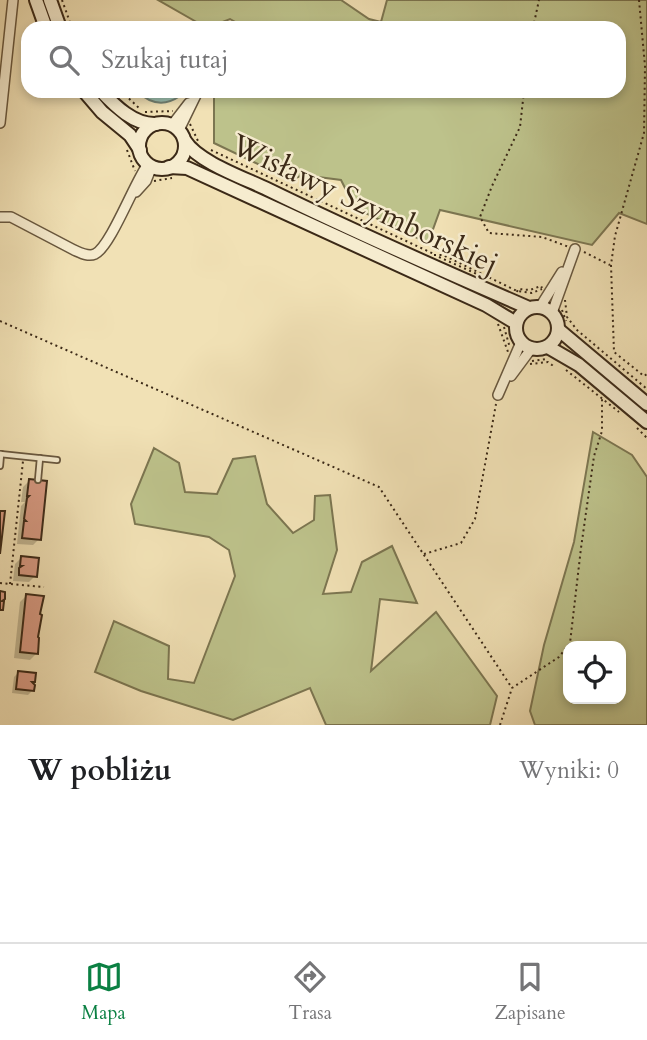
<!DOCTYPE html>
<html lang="pl">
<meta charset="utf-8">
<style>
:root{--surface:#fff;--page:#f6f6f6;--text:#202124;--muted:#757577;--line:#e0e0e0;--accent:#0b8043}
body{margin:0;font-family:Cardo,serif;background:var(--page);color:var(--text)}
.controls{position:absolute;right:21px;bottom:21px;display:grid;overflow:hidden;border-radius:14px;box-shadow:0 4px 10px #0003}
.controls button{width:63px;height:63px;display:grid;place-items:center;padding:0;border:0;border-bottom:2px solid var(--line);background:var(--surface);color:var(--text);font:35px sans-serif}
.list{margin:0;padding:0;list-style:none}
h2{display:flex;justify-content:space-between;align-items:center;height:91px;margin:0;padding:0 28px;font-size:30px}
h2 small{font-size:23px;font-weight:400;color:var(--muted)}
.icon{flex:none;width:38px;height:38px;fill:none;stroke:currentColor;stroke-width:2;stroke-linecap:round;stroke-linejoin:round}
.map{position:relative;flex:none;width:647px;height:725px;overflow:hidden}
.search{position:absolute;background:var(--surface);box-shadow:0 4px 10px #0003;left:21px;right:21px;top:21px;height:77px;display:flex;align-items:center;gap:18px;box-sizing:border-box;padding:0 24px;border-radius:21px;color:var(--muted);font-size:26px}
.sheet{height:217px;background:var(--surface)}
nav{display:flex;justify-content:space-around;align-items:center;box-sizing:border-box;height:98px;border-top:2px solid var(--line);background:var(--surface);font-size:19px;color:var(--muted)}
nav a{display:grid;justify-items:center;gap:4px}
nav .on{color:var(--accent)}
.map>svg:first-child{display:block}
</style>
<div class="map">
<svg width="647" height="725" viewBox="0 0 647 725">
<rect width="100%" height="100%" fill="#f1e1b5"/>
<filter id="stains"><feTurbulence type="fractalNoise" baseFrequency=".00286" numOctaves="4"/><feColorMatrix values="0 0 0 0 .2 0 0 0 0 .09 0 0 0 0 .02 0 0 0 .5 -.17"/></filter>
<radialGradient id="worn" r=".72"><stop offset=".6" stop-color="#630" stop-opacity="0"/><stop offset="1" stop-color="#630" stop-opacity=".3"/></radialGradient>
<g fill="#bdc28b" stroke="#7c7651" stroke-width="2" fill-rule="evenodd">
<path d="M158,0H341L369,19L381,22L387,0H647V224L619,213L592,245L440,210L428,243L355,208L341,180L303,175L291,180L214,143V91H297L304,93V91H619V28H246L230,19L207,28Z"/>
<path d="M593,432L632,455L647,477V725H535L530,711L544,645L574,542ZM568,646H621V699H568Z"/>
<path d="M154,448L179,463L185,492L217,494L233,459L255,456L267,504L293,533L314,520L315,496L330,495L337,550L323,594L351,592L362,562L392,546L417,603L380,599L371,671L436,612L497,696L490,725H326L310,688L233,720L141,691L95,672L114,621L169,646L168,679L194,683L235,576L229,550L209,537L135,524L131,504Z"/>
</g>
<path fill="#9bbeae" stroke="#758272" stroke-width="2" d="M137,91H181L180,96C164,107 150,104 137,91Z"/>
<g fill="#0003">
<path d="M29,481L39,539L33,545L17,544L21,506L25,502H21L23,487Z"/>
<path d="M21,558L35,576L29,582L13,581L15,564Z"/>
<path d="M26,596L38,616L36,654L30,660L14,658L20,602Z"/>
<path d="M18,673L33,682L29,686L32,691L28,695L12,693L14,677Z"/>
</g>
<g fill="#d89a83" stroke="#3b2917" stroke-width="2">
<path d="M29,479L47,481L41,540L22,538L24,521H26L24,519L27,498L29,496H27Z"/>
<path d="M0,511H5L0,554Z"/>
<path d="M21,556L39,558L37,577L19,575V568L22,566H20Z"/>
<path d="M0,591L5,592V599L2,601H4L3,610H0Z"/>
<path d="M26,594L44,596L40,614L42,615L38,637L39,638L38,654L20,652Z"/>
<path d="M18,671L36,673L35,682H32L35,685L34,691L16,689Z"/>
</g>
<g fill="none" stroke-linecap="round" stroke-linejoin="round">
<g stroke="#68573e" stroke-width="8">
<g id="service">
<path d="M0,454L57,460"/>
<path d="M0,466L1,454"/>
<path d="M38,480L40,458"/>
</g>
</g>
<g stroke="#68573e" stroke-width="12">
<g id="minor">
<path d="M0,123L13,0"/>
<path d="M172,125L189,103"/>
<path d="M179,130L198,91"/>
<path d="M136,192L146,181L152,166"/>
<path d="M0,217H11L74,250C81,253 88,257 95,254C111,246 135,181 148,164"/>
<path d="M540,307L562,272"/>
<path d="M552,313L575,249"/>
<path d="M511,376L531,349"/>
<path d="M498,395L521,342"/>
</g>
</g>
<g stroke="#3b2917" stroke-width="16">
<g id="secondary">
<path d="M36,0L46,28"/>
<path d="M50,0L60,28"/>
<path d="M84,91L102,112L130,135L140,150"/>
<path d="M101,91C115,106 134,125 156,124"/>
<circle cx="162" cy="146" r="23"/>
<path d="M185,141C198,162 244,178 267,189C353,231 441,270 529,308"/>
<path d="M169,167L187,168L486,305L516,323"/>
<circle cx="537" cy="328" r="21"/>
<path d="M559,330L647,404"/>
<path d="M548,347L579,365L647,422"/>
</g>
</g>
<g stroke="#3b2917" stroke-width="2" stroke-dasharray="2 3.5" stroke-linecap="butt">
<path d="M62,0L72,28"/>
<path d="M639,0L645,66L644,133L615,236L611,265L614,352L644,376L647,374"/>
<path d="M533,28L539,0"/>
<path d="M117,91L121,96"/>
<path d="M121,91L140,109"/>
<path d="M524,91L520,127L492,186L480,217L489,233L542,237L569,247"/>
<path d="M145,112L173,111"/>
<path d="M190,124L198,141"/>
<path d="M127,150L135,171"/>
<path d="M211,150L434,254"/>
<path d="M154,181L172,178"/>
<path d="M584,252L610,265"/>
<path d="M434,255H443L517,291L532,293L542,289"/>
<path d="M439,257L488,279"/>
<path d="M517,292L518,289L530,290L541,286L542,288"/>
<path d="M565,300L567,317L577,330L647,389"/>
<path d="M562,310L566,321"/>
<path d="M0,321L379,487L512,688"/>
<path d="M498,324L508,352"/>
<path d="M504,327L510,348"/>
<path d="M532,361L547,359"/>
<path d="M530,364L548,362L552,365L554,362"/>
<path d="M566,370L619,412"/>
<path d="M637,428L647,438"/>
<path d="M424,554L461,543L475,519L496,404"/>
<path d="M0,583L44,587"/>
<path d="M10,584L23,461"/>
<path d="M500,725L512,688L559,657L570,643L581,548L594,456L602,431V399"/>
</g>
<use href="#service" stroke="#f6eccf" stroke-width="4.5"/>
<use href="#minor" stroke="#f6eccf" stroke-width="9"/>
<use href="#secondary" stroke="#f6eccf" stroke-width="12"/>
</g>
<g text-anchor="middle" stroke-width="5" stroke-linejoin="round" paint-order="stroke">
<g font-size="30" fill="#3b2917" stroke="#f6eccf">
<text transform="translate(365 204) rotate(25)" y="10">Wisławy Szymborskiej</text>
</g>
</g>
<rect width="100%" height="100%" filter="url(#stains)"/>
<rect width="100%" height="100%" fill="url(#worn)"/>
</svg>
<div class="controls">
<button><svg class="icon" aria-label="locate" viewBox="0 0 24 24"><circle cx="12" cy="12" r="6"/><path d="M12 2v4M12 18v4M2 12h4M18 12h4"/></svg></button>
</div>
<div class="search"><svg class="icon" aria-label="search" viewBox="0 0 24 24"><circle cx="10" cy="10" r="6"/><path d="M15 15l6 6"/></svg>Szukaj tutaj</div>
</div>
<section class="sheet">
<h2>W pobliżu<small>Wyniki: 0</small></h2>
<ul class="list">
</ul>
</section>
<nav>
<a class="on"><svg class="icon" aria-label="map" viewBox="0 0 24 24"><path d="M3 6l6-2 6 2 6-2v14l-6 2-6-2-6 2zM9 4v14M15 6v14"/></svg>Mapa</a>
<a><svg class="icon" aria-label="directions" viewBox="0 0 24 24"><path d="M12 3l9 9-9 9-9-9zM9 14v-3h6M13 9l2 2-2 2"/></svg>Trasa</a>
<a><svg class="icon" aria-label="saved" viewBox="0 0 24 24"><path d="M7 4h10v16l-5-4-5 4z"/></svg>Zapisane</a>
</nav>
